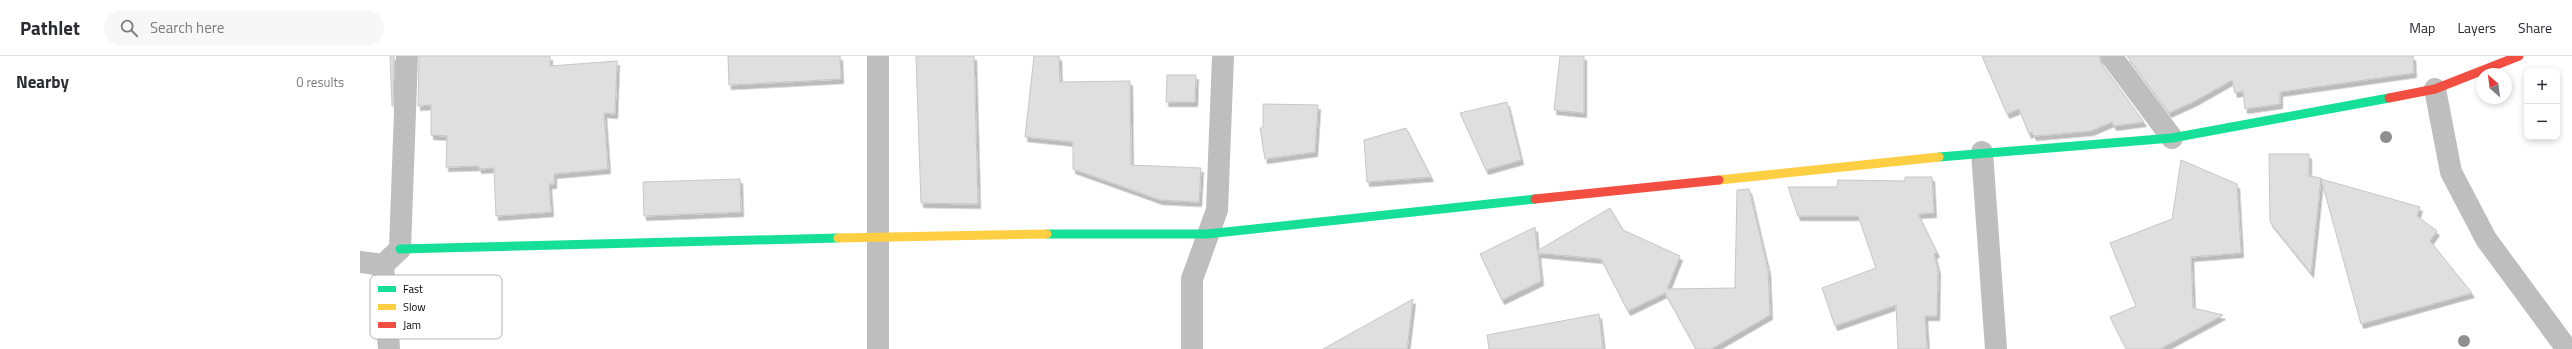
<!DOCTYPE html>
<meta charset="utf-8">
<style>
:root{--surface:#fff;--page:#f7f7f7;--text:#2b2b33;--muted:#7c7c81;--line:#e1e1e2}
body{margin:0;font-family:"Titillium Web",sans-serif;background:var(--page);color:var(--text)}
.controls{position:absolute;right:12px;top:12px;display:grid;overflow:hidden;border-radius:8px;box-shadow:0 2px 6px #0003}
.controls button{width:36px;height:36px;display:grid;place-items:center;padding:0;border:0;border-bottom:1px solid var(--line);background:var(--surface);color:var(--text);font:20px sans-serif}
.compass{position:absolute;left:2116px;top:12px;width:36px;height:36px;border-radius:50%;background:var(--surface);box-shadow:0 2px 6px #0003;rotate:332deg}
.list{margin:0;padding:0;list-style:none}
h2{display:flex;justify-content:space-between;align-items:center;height:52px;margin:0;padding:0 16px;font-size:17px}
h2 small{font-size:13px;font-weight:400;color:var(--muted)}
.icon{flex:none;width:22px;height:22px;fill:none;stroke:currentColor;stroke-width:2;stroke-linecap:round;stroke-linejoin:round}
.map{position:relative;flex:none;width:2212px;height:293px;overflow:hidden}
header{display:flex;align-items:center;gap:24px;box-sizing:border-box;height:56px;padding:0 20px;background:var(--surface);border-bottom:1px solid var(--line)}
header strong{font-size:19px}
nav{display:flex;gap:22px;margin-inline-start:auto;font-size:14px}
.search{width:280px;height:36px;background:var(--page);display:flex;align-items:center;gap:10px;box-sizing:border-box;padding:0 14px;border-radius:22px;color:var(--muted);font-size:15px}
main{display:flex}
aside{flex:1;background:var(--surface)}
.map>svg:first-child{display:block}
</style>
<header>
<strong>Pathlet</strong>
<div class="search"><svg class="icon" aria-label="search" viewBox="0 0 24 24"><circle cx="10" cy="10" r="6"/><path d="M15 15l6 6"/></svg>Search here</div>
<nav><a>Map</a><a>Layers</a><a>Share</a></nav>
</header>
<main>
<aside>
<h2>Nearby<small>0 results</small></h2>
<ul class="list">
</ul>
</aside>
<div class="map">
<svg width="2212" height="293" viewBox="0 0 2212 293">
<defs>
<filter id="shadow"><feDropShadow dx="2.5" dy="4.5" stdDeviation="0" flood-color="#0004"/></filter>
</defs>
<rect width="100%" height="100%" fill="#fff"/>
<g fill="#dfdfdf" stroke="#c7c7c7" filter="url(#shadow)">
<path d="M30,0H34L33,50H32Z"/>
<path d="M59,0H190V10L257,5L255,58L244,57L248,113L194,118V128H189L191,156L136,160L134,112L119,113V110L86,111L87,80L71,79V49L58,50Z"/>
<path d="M368,0H480L481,23L369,29Z"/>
<path d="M556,0H614L618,148L561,147Z"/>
<path d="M674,0H699L700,26L770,25L771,109L841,112L839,146L800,144L713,113V86L665,81Z"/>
<path d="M1200,0H1224V57L1194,54Z"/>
<path d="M1622,0H1739L1741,7L1784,66L1754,70L1752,66L1731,75L1674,80L1672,76L1669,78L1659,53L1647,58Z"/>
<path d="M1767,0H2053L2054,17L1920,36V48L1885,53L1883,35L1875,37L1872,24L1835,45L1809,57Z"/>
<path d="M807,19H836L835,46H806Z"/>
<path d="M1147,46L1161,104L1126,114L1100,57Z"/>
<path d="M903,48L958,49L955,96L905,103L900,72H903Z"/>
<path d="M1046,72L1071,121L1007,126L1004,84Z"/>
<path d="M1909,98H1949V120L1961,122L1951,217L1910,166Z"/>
<path d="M1821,104L1877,128L1881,197L1831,201L1833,252L1863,259L1800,293H1766L1750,261L1776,250L1750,187L1812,163Z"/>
<path d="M1545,121H1572L1574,157L1558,158L1577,197L1574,198L1578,214L1577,260H1565L1567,293H1538L1536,249L1475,270L1462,232L1516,212L1498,160H1438L1428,131H1477L1478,124L1545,125Z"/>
<path d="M380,123L381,156L284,160L283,126Z"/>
<path d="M1961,123L2060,151L2057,160L2077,175L2070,185L2112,237L2001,268Z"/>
<path d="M1389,133L1408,214L1410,259L1351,293H1336L1305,237L1268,255L1241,203L1178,197L1181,225L1142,244L1120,198L1175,171L1177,195L1250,152L1263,174L1320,200L1307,233L1375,232L1377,134Z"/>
<path d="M1053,243L1047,293H963Z"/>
<path d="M1239,258L1243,293H1129L1127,279Z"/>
</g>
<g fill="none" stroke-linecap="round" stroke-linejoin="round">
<g stroke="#bebebe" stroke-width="22">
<path d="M1751,0L1812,82"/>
<path d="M2075,33L2091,116L2126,183L2207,293"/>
<path d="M1622,96L1636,293"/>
<path d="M0,206L23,209"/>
<path d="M29,293L23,209L40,193L47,0"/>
<path d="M518,293V0"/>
<path d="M832,293V223L857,154L863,0"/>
</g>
<g stroke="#16e098" stroke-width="9">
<path d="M1579,101L1812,82L2029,42"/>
<path d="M687,178H847L1175,143"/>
<path d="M40,193L478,182"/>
</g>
<g stroke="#ffcf43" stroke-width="9">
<path d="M1359,124L1579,101"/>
<path d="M478,182L687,178"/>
</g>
<g stroke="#f24e42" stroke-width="9">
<path d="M2029,42L2075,33L2159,0"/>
<path d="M1175,143L1359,124"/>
</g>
</g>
<g fill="#8f8f8f">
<circle cx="2026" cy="81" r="6"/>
<circle cx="2104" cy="285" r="6"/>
</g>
<rect x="10" y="219" width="132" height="64" rx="6" fill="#fff" stroke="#b2b2b2" stroke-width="1"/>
<rect x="18" y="230" width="18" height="6" fill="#16e098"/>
<rect x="18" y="248" width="18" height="6" fill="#ffcf43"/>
<rect x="18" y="266" width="18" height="6" fill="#f24e42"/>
<g font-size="11" fill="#000">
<text x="43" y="237">Fast</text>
<text x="43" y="255">Slow</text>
<text x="43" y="273">Jam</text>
</g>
</svg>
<div class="controls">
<button>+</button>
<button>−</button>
</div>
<svg class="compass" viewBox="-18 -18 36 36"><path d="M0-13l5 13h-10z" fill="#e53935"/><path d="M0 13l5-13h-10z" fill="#7c7c81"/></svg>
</div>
</main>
